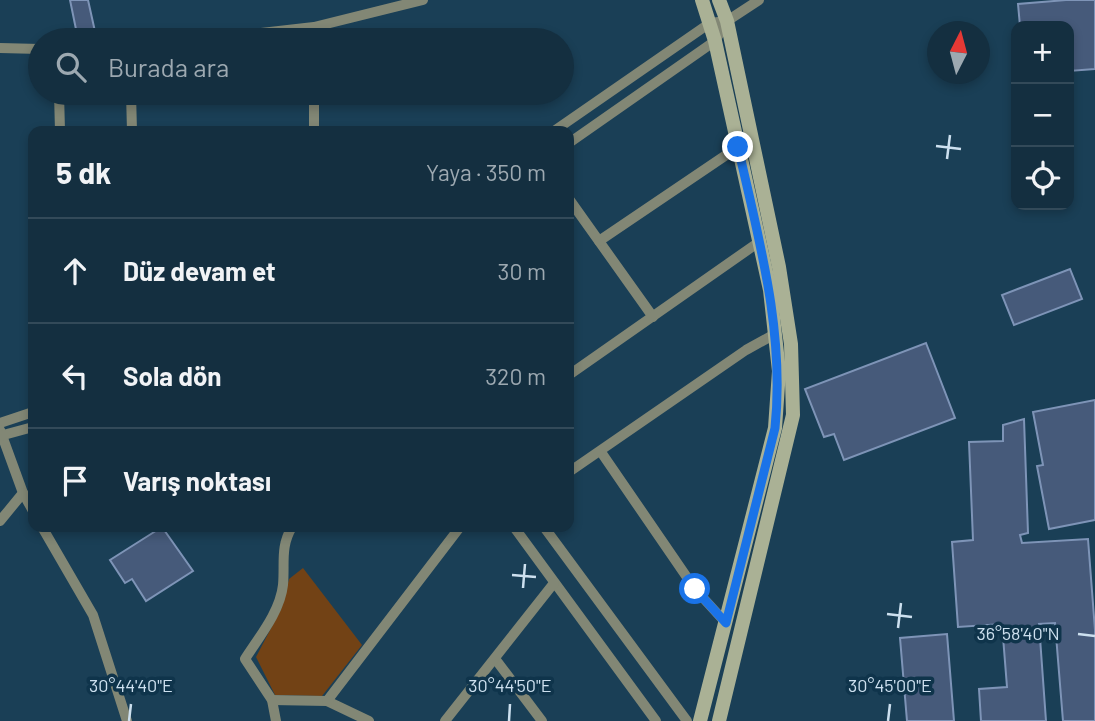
<!DOCTYPE html>
<html lang="tr">
<meta charset="utf-8">
<style>
:root{--surface:#142f40;--page:#213b4b;--text:#f1f3f6;--muted:#9da9b1;--line:#334a59}
body{margin:0;font-family:Barlow,sans-serif;background:var(--page);color:var(--text)}
.controls{position:absolute;right:21px;top:21px;display:grid;overflow:hidden;border-radius:14px;box-shadow:0 4px 10px #0003}
.controls button{width:63px;height:63px;display:grid;place-items:center;padding:0;border:0;border-bottom:2px solid var(--line);background:var(--surface);color:var(--text);font:35px sans-serif}
.compass{position:absolute;left:927px;top:21px;width:63px;height:63px;border-radius:50%;background:var(--surface);box-shadow:0 4px 10px #0003;rotate:6deg}
.stop{position:absolute;width:21px;height:21px;margin:-16px;border:5px solid #1a73e8;border-radius:50%;background:#fff}
.stop.end{background:#1a73e8;border-color:#fff;box-shadow:0 2px 7px #0008}
.list{margin:0;padding:0;list-style:none}
h2{display:flex;justify-content:space-between;align-items:center;height:91px;margin:0;padding:0 28px;font-size:30px}
h2 small{font-size:23px;font-weight:400;color:var(--muted)}
.list li{display:grid;grid-template-columns:46px 1fr auto;gap:21px;align-items:center;box-sizing:border-box;height:105px;padding:0 28px;border-top:2px solid var(--line)}
.list b{display:block;font-size:26px;white-space:nowrap}
.list em{font-size:23px;font-style:normal;color:var(--muted)}
.icon{flex:none;width:38px;height:38px;fill:none;stroke:currentColor;stroke-width:2;stroke-linecap:round;stroke-linejoin:round}
.map{position:relative;flex:none;width:1095px;height:721px;overflow:hidden}
.search{position:absolute;background:var(--surface);box-shadow:0 4px 10px #0003;left:28px;top:28px;width:546px;height:77px;display:flex;align-items:center;gap:18px;box-sizing:border-box;padding:0 24px;border-radius:38px;color:var(--muted);font-size:26px}
.panel{position:absolute;background:var(--surface);box-shadow:0 4px 10px #0003;left:28px;top:126px;width:546px;height:406px;border-radius:14px}
.map>svg:first-child{display:block}
</style>
<div class="map">
<svg width="1095" height="721" viewBox="0 0 1095 721">
<rect width="100%" height="100%" fill="#1a3f56"/>
<path fill="#724215" d="M303,568L362,645L322,696L275,695L256,657L281,609L289,579Z"/>
<g fill="#465a7a" stroke="#7e94b7" stroke-width="2">
<path d="M70,0H88L96,36L78,39Z"/>
<path d="M1066,0H1095V69L1069,71V26H1020L1018,4Z"/>
<path d="M1070,269L1082,299L1014,325L1002,295Z"/>
<path d="M926,343L955,418L844,460L834,434L824,437L805,389Z"/>
<path d="M1095,400V520L1049,529L1037,466L1043,465L1033,412Z"/>
<path d="M1024,419L1028,533L1020,535L1022,543L1088,539L1095,630V721H1063L1055,623L1039,624L1046,721H981L979,689L1007,687L1002,624L958,627L952,542L973,540L969,442L1003,441V425Z"/>
<path d="M162,527L193,571L146,601L132,579L125,583L110,560Z"/>
<path d="M947,634L954,721H907L900,638Z"/>
</g>
<g fill="none" stroke-linecap="round" stroke-linejoin="round">
<g stroke="#828775" stroke-width="10">
<path d="M200,40L314,27L423,0"/>
<path d="M0,48L40,49"/>
<path d="M59,93L60,131"/>
<path d="M131,93L132,131"/>
<path d="M314,93V131"/>
<path d="M554,131L710,23L727,21"/>
<path d="M569,143L715,41L727,21L759,0"/>
<path d="M569,199L653,317"/>
<path d="M599,241L738,147"/>
<path d="M569,375L759,242"/>
<path d="M0,423L33,412"/>
<path d="M0,430L23,493L0,521"/>
<path d="M0,436L33,427"/>
<path d="M601,452L695,589L726,623"/>
<path d="M569,472L746,350L775,334"/>
<path d="M23,493L33,511"/>
<path d="M42,527L93,615L127,721"/>
<path d="M514,527L656,721"/>
<path d="M544,527L687,721"/>
<path d="M496,660L542,721"/>
<path d="M272,700L327,701L369,721"/>
<path d="M327,701L460,527"/>
<path d="M276,721L272,700L245,659C259,637 280,612 283,585C285,563 280,547 292,527"/>
<path d="M445,721L554,583"/>
</g>
<g stroke="#aab195" stroke-width="14">
<path d="M719,0L727,21L779,267L791,344L793,415L719,721"/>
<path d="M700,721L775,428L779,371L770,290L715,41L702,0"/>
</g>
</g>
<g fill="none" stroke-linecap="round" stroke-linejoin="round">
<path stroke="#1a73e8" stroke-width="9" d="M695,589L726,623L775,428C785,332 759,240 738,147"/>
</g>
<path fill="none" stroke="#cde0ef" stroke-width="2.5" d="M936,146L961,149M947,159L950,135M512,575L536,577M523,588L525,564M887,614L912,617M898,628L901,603M1078,634L1095,636M129,721L131,704M509,721L510,704M888,721L890,704"/>
<g font-size="18" text-anchor="middle" fill="#cde0ef" stroke="#0f344b" stroke-width="7" stroke-linejoin="round" paint-order="stroke">
<text x="1018" y="640">36°58'40"N</text>
<text x="131" y="692">30°44'40"E</text>
<text x="510" y="692">30°44'50"E</text>
<text x="890" y="692">30°45'00"E</text>
</g>
</svg>
<div class="controls">
<button>+</button>
<button>−</button>
<button><svg class="icon" aria-label="locate" viewBox="0 0 24 24"><circle cx="12" cy="12" r="6"/><path d="M12 2v4M12 18v4M2 12h4M18 12h4"/></svg></button>
</div>
<svg class="compass" viewBox="-18 -18 36 36"><path d="M0-13l5 13h-10z" fill="#e53935"/><path d="M0 13l5-13h-10z" fill="#9da9b1"/></svg>
<div class="stop" style="left:695px;top:589px"></div>
<div class="stop end" style="left:738px;top:147px"></div>
<div class="search"><svg class="icon" aria-label="search" viewBox="0 0 24 24"><circle cx="10" cy="10" r="6"/><path d="M15 15l6 6"/></svg>Burada ara</div>
<section class="panel">
<h2>5 dk<small>Yaya · 350 m</small></h2>
<ul class="list">
<li><svg class="icon" aria-label="ahead" viewBox="0 0 24 24"><path d="M12 20V5M6 11l6-6 6 6"/></svg><div><b>Düz devam et</b></div><em>30 m</em></li>
<li><svg class="icon" aria-label="left" viewBox="0 0 24 24"><path d="M17 20v-9H6M10 6l-5 5 5 5"/></svg><div><b>Sola dön</b></div><em>320 m</em></li>
<li><svg class="icon" aria-label="arrive" viewBox="0 0 24 24"><path d="M6 21V4h12l-3 4 3 4H6"/></svg><div><b>Varış noktası</b></div></li>
</ul>
</section>
</div>
